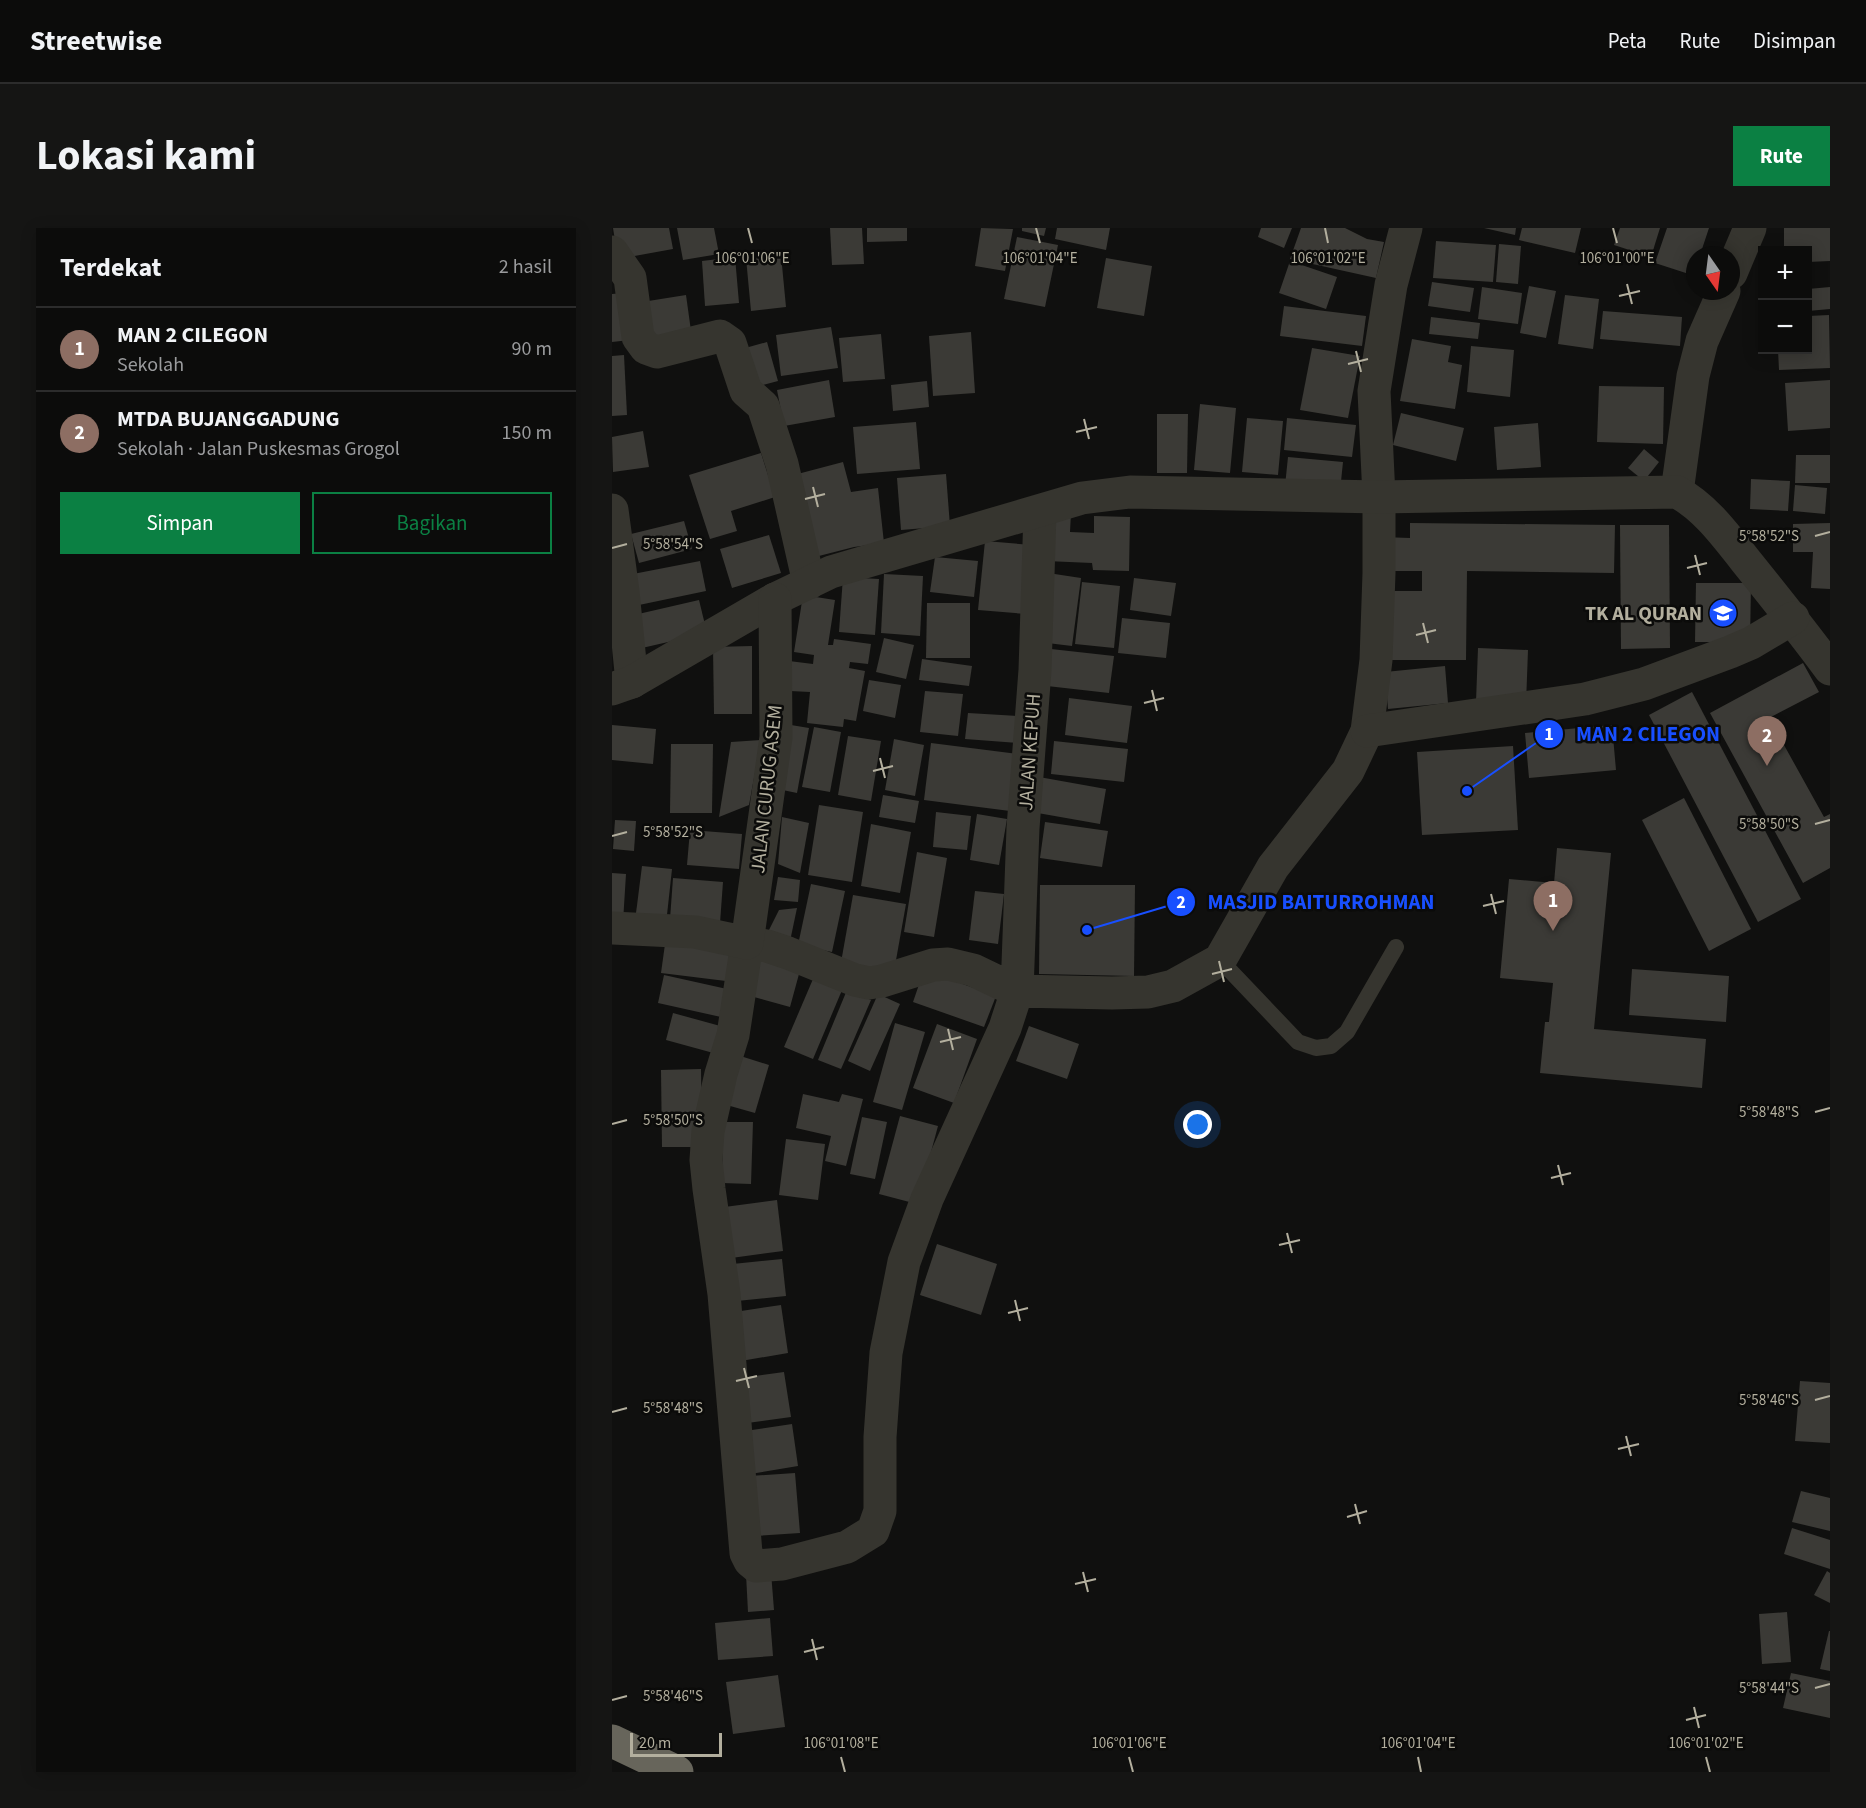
<!DOCTYPE html>
<html lang="id">
<meta charset="utf-8">
<style>
:root{--surface:#0c0c0b;--page:#151514;--text:#f1f3f6;--muted:#9a9b9d;--line:#2c2c2c;--accent:#0b8043}
body{margin:0;font-family:"Source Sans 3",sans-serif;background:var(--page);color:var(--text)}
.controls{position:absolute;right:18px;top:18px;display:grid;overflow:hidden;border-radius:0px;box-shadow:0 3px 15px #0003}
.controls button{width:54px;height:54px;display:grid;place-items:center;padding:0;border:0;border-bottom:2px solid var(--line);background:var(--surface);color:var(--text);font:30px sans-serif}
.compass{position:absolute;left:1074px;top:18px;width:54px;height:54px;border-radius:50%;background:var(--surface);box-shadow:0 3px 15px #0003;rotate:166deg}
.scale{position:absolute;left:18px;bottom:15px;width:92px;box-sizing:border-box;padding-left:6px;border:3px solid #b3af9e;border-top:0;font-size:16px;line-height:21px;white-space:nowrap;color:#b3af9e;-webkit-text-stroke:4px #0b0b0a;paint-order:stroke}
.you{position:absolute;left:586px;top:897px;width:21px;height:21px;margin:-15px;border:4px solid #fff;border-radius:50%;background:#1a73e8;box-shadow:0 0 0 9px #1a73e833}
.badge{display:grid;place-items:center;width:39px;height:39px;border-radius:50%;background:var(--accent);color:#fff;font-size:20px;font-weight:700}
.pin{position:absolute;translate:-50% -50px;filter:drop-shadow(0 2px 3px #0008)}
.pin::after{content:'';position:absolute;top:32px;width:21px;height:18px;background:inherit;clip-path:polygon(0 0,100% 0,50% 100%)}
.list{margin:0;padding:0;list-style:none}
h2{display:flex;justify-content:space-between;align-items:center;height:78px;margin:0;padding:0 24px;font-size:26px}
h2 small{font-size:20px;font-weight:400;color:var(--muted)}
.list li{display:grid;grid-template-columns:39px 1fr auto;gap:18px;align-items:center;box-sizing:border-box;height:84px;padding:0 24px;border-top:2px solid var(--line)}
.list b{display:block;font-size:22px;white-space:nowrap}
.list p{margin:0;font-size:20px;white-space:nowrap;color:var(--muted)}
.list em{font-size:20px;font-style:normal;color:var(--muted)}
.actions{display:flex;gap:12px;padding:18px 24px}
.actions a{flex:1;padding:14px 0;border:2px solid var(--accent);border-radius:0px;text-align:center;font-size:21px;color:var(--accent)}
.actions .main{background:var(--accent);color:#fff}
.map{position:relative;flex:none;width:1218px;height:1544px;overflow:hidden;border-radius:0px}
header{display:flex;align-items:center;gap:36px;box-sizing:border-box;height:84px;padding:0 30px;background:var(--surface);border-bottom:2px solid var(--line)}
header strong{font-size:28px}
nav{display:flex;gap:33px;margin-inline-start:auto;font-size:21px}
.intro{display:flex;align-items:center;justify-content:space-between;box-sizing:border-box;height:144px;padding:0 36px}
h1{margin:0;font-size:42px}
.button{padding:15px 27px;border-radius:0px;background:var(--accent);color:#fff;font-size:21px;font-weight:700}
main{display:flex;gap:36px;padding:0 36px}
aside{flex:1;background:var(--surface);border-radius:0px;box-shadow:0 3px 15px #0003}
.map>svg:first-child{display:block}
</style>
<header>
<strong>Streetwise</strong>
<nav><a>Peta</a><a>Rute</a><a>Disimpan</a></nav>
</header>
<div class="intro"><h1>Lokasi kami</h1><a class="button">Rute</a></div>
<main>
<aside>
<h2>Terdekat<small>2 hasil</small></h2>
<ul class="list">
<li><span class="badge" style="background:#8d6e63">1</span><div><b>MAN 2 CILEGON</b><p>Sekolah</p></div><em>90 m</em></li>
<li><span class="badge" style="background:#8d6e63">2</span><div><b>MTDA BUJANGGADUNG</b><p>Sekolah · Jalan Puskesmas Grogol</p></div><em>150 m</em></li>
</ul>
<div class="actions"><a class="main">Simpan</a><a>Bagikan</a></div>
</aside>
<div class="map">
<svg width="1218" height="1544" viewBox="0 0 1218 1544">
<rect width="100%" height="100%" fill="#10100f"/>
<g fill="#3b3a36">
<path d="M1,0H57L61,21L6,31Z"/>
<path d="M65,0H102L107,26L71,32Z"/>
<path d="M218,0H250L252,36L220,37Z"/>
<path d="M255,0H295V13L255,14Z"/>
<path d="M369,0L401,1L393,43L363,38Z"/>
<path d="M410,0H434L432,8L410,3Z"/>
<path d="M445,0H498L494,22L443,11Z"/>
<path d="M649,0H680L672,20L646,9Z"/>
<path d="M689,0H733L755,11L772,14L764,50L678,31Z"/>
<path d="M872,0H904L903,7Z"/>
<path d="M910,0H969L963,25L907,12Z"/>
<path d="M1008,0H1048L1039,29L1002,17Z"/>
<path d="M1055,0H1097L1088,27H1083V40L1080,47L1043,35Z"/>
<path d="M1172,0H1218V33L1196,34V22H1172Z"/>
<path d="M405,9L446,17L433,79L392,71Z"/>
<path d="M824,13L884,17L881,54L821,50Z"/>
<path d="M887,16L909,18L906,56L884,54Z"/>
<path d="M169,27L174,79L139,83L134,30Z"/>
<path d="M123,29L127,75L93,78L90,33Z"/>
<path d="M494,30L540,38L532,88L485,80Z"/>
<path d="M678,33L725,49L714,81L667,65Z"/>
<path d="M820,54L862,60L858,84L816,78Z"/>
<path d="M917,58L944,63L934,110L908,105Z"/>
<path d="M870,59L910,65L906,96L866,91Z"/>
<path d="M1218,59V81L1196,83V61Z"/>
<path d="M12,65L18,112L0,114V66Z"/>
<path d="M74,67L79,103L35,109L30,74Z"/>
<path d="M953,67L987,71L981,121L946,116Z"/>
<path d="M672,78L754,88L750,118L668,108Z"/>
<path d="M991,83L1070,89L1068,118L988,111Z"/>
<path d="M1217,87L1218,140L1167,142L1166,122H1196V88Z"/>
<path d="M819,89L868,95L866,111L817,106Z"/>
<path d="M219,99L226,140L169,148L164,107Z"/>
<path d="M359,104L363,165L321,168L317,108Z"/>
<path d="M269,106L273,151L231,154L227,110Z"/>
<path d="M800,111L839,118L836,134L850,137L843,181L788,173Z"/>
<path d="M155,114L166,153L136,161L126,122Z"/>
<path d="M859,118L902,122L898,169L855,164Z"/>
<path d="M700,120L748,128L736,190L688,182Z"/>
<path d="M12,127L15,187L0,188V128Z"/>
<path d="M217,152L223,189L172,198L165,162Z"/>
<path d="M1218,152V200L1176,203L1173,155Z"/>
<path d="M315,153L317,179L281,183L279,157Z"/>
<path d="M987,158L1052,159L1051,216L985,214Z"/>
<path d="M588,176L624,180L618,245L582,242Z"/>
<path d="M789,185L852,200L844,233L781,217Z"/>
<path d="M545,186H576L575,245H545Z"/>
<path d="M635,190L671,193L666,247L630,244Z"/>
<path d="M675,190L744,197L740,229L672,222Z"/>
<path d="M304,194L308,241L245,246L241,199Z"/>
<path d="M926,195L929,239L885,242L882,199Z"/>
<path d="M31,203L37,239L1,244L0,209Z"/>
<path d="M1032,221L1047,234L1032,253L1016,240Z"/>
<path d="M149,225L163,269L119,283L125,303L98,311L77,247Z"/>
<path d="M1184,227H1218V255H1183Z"/>
<path d="M676,229L731,234L728,263L673,258Z"/>
<path d="M231,234L239,264L266,260L272,315L242,319L199,330L178,248Z"/>
<path d="M334,246L338,298L289,302L285,250Z"/>
<path d="M1139,251L1178,253L1176,283L1138,281Z"/>
<path d="M1183,257L1215,260L1213,286L1181,283Z"/>
<path d="M438,285H459L458,304L482,305V288L518,289L517,343L481,342L480,335L434,333Z"/>
<path d="M72,293L80,321L27,335L19,306Z"/>
<path d="M798,295L1003,297L1002,345L855,343L854,432H767V363H810V343H770V309L798,310Z"/>
<path d="M1218,295V361L1199,360L1201,324H1181V296Z"/>
<path d="M1008,297H1057L1058,420L1009,421Z"/>
<path d="M157,307L169,345L120,360L108,321Z"/>
<path d="M373,313L420,317L414,386L366,382Z"/>
<path d="M323,329L366,333L362,369L318,364Z"/>
<path d="M88,333L94,363L27,377L21,346Z"/>
<path d="M436,345L469,350L460,418L427,414Z"/>
<path d="M272,346L311,348L308,408L269,405Z"/>
<path d="M231,349L267,351L263,407L227,404Z"/>
<path d="M522,350L564,355L559,388L518,382Z"/>
<path d="M470,354L508,358L502,420L463,416Z"/>
<path d="M1084,355H1139L1138,414H1083Z"/>
<path d="M191,367L223,372L216,417H221L222,411L259,416L256,436L238,434L237,440L253,443L244,493L232,491L231,499L195,495L198,464L178,463L177,433L201,436L202,427L182,424Z"/>
<path d="M87,372L95,405L30,420L22,387Z"/>
<path d="M315,375H358V430H314Z"/>
<path d="M510,390L558,395L554,430L506,425Z"/>
<path d="M272,410L302,417L294,451L264,444Z"/>
<path d="M140,418V486H102L101,419Z"/>
<path d="M866,420L916,422L914,476L864,474Z"/>
<path d="M439,421L502,428L497,465L435,458Z"/>
<path d="M310,431L360,438L357,458L307,452Z"/>
<path d="M1191,435L1207,464L1157,490L1212,589L1218,586V640L1191,655L1098,485Z"/>
<path d="M833,438L836,475L776,481L773,444Z"/>
<path d="M257,452L289,457L283,490L251,483Z"/>
<path d="M313,463L351,466L346,508L308,504Z"/>
<path d="M1080,464L1189,671L1146,694L1037,487Z"/>
<path d="M457,470L520,478L515,515L453,507Z"/>
<path d="M356,485L408,488L406,515L353,511Z"/>
<path d="M173,496L197,500L185,565L161,560Z"/>
<path d="M0,497L44,501L41,536L0,532Z"/>
<path d="M1000,497L1004,542L917,550L913,505Z"/>
<path d="M202,499L229,504L218,564L190,559Z"/>
<path d="M236,508L269,513L259,573L226,567Z"/>
<path d="M282,511L312,517L303,568L273,562Z"/>
<path d="M149,512L137,577L107,589L119,514Z"/>
<path d="M442,513L516,521L512,554L439,546Z"/>
<path d="M319,515L406,526L398,583L312,572Z"/>
<path d="M59,516H101L100,585H58Z"/>
<path d="M901,518L906,602L810,607L805,524Z"/>
<path d="M427,549L494,561L488,596L420,584Z"/>
<path d="M271,567L307,573L303,595L267,589Z"/>
<path d="M1072,570L1139,701L1097,723L1030,592Z"/>
<path d="M207,577L251,584L240,654L196,647Z"/>
<path d="M324,584L359,588L355,622L321,619Z"/>
<path d="M365,586L395,591L387,637L358,632Z"/>
<path d="M170,589L197,595L188,645L166,636Z"/>
<path d="M3,592L24,593L22,623L1,621Z"/>
<path d="M433,594L496,603L490,639L428,630Z"/>
<path d="M259,596L299,604L288,665L249,658Z"/>
<path d="M78,602L130,606L127,641L75,637Z"/>
<path d="M945,620L999,625L982,801L1094,811L1090,860L928,845L933,794H937L941,755L888,750L897,651L942,655Z"/>
<path d="M305,624L335,630L322,709L292,704Z"/>
<path d="M30,638L60,641L54,696L23,693Z"/>
<path d="M0,645L14,646L11,694L0,693Z"/>
<path d="M166,649L188,652L186,674L162,672Z"/>
<path d="M61,650L111,654L108,695L58,691Z"/>
<path d="M199,656L233,663L220,724L186,717Z"/>
<path d="M428,657H523L522,748L427,746Z"/>
<path d="M363,663L392,666L386,716L357,712Z"/>
<path d="M241,667L294,676L281,749L228,740Z"/>
<path d="M185,680L177,718L153,710L167,682Z"/>
<path d="M54,709L127,718L122,754L49,745Z"/>
<path d="M144,722L190,735L178,779L131,766Z"/>
<path d="M1020,741L1117,748L1114,794L1017,787Z"/>
<path d="M312,742L384,768L372,799L301,774Z"/>
<path d="M204,744L233,755L201,831L172,819Z"/>
<path d="M52,747L124,763L118,791L46,775Z"/>
<path d="M235,762L259,772L229,841L206,832Z"/>
<path d="M266,766L288,776L258,843L236,833Z"/>
<path d="M61,785L112,799L105,826L54,812Z"/>
<path d="M283,795L313,804L290,882L261,874Z"/>
<path d="M325,796L365,811L342,875L301,860Z"/>
<path d="M417,798L467,816L455,851L404,833Z"/>
<path d="M119,825L157,837L143,885L104,874Z"/>
<path d="M89,841L90,919H50L49,842Z"/>
<path d="M191,866L227,874L230,866L251,871L234,938L213,933L219,908L184,900Z"/>
<path d="M288,888L326,898L305,976L267,966Z"/>
<path d="M250,889L275,894L263,951L238,946Z"/>
<path d="M111,894H141L139,956L110,955Z"/>
<path d="M174,911L213,916L206,972L167,967Z"/>
<path d="M165,972L171,1023L112,1031L105,980Z"/>
<path d="M325,1016L385,1036L369,1087L308,1067Z"/>
<path d="M170,1031L174,1068L115,1074L111,1037Z"/>
<path d="M169,1077L176,1125L123,1134L116,1085Z"/>
<path d="M172,1144L179,1189L128,1196L121,1151Z"/>
<path d="M1188,1153L1218,1155V1215L1183,1213Z"/>
<path d="M180,1196L186,1238L132,1247L126,1204Z"/>
<path d="M183,1245L188,1305L143,1308L138,1248Z"/>
<path d="M1189,1263L1218,1270V1303L1180,1294Z"/>
<path d="M1180,1300L1218,1312V1341L1172,1326Z"/>
<path d="M1215,1343L1218,1345V1375L1202,1367Z"/>
<path d="M159,1344L162,1382L136,1384L134,1346Z"/>
<path d="M1175,1384L1179,1434L1150,1436L1147,1386Z"/>
<path d="M158,1390L161,1428L106,1432L103,1395Z"/>
<path d="M1217,1403H1218V1443L1208,1441Z"/>
<path d="M1179,1445L1218,1453V1490L1171,1480Z"/>
<path d="M166,1447L173,1499L121,1506L114,1454Z"/>
</g>
<g fill="none" stroke-linecap="round" stroke-linejoin="round">
<path stroke="#36352f" stroke-width="16" d="M608,732L686,814L704,820L719,818L735,804L784,719"/>
<g stroke="#36352f" stroke-width="33">
<path d="M0,24L18,50L26,109L34,120L45,124L108,108L118,115L134,163L151,178L170,236L197,355"/>
<path d="M1119,45L1138,0"/>
<path d="M1065,264L1081,148L1090,113L1112,63"/>
<path d="M0,282L11,364L20,454"/>
<path d="M428,284L423,442L411,600L405,763L393,800L315,971L292,1034L274,1125L268,1209V1283L261,1303L235,1319L170,1336L144,1338L138,1333L134,1325L112,1066L97,961L94,932L96,903L109,846L121,807L135,715L155,718L176,725L243,752L257,755L270,753L321,737L336,736L361,742L405,763L500,765L536,764L561,758L608,732L661,639L736,543L755,503L764,432L767,345V269L762,163L779,57L794,0"/>
<path d="M0,461L20,454L163,371L219,344L470,270L518,264L767,269L1065,264C1093,279 1114,308 1133,332C1162,368 1191,404 1218,441"/>
<path d="M755,503L973,471L1032,456L1118,424L1139,415L1181,390"/>
<path d="M0,700L83,704L135,715L164,509L163,371"/>
</g>
<path stroke="#67655b" stroke-width="33" d="M0,1513L65,1544"/>
</g>
<path fill="none" stroke="#b3af9e" stroke-width="2" d="M136,0L140,15M424,0L428,15M713,0L716,15M1001,0L1005,15M1015,56L1020,76M1007,68L1028,63M744,123L749,144M736,136L756,131M472,191L477,211M464,204L485,199M201,259L206,279M193,271L213,266M1203,308L1218,304M0,320L15,316M1083,327L1088,347M1075,340L1095,335M811,395L816,415M804,407L824,402M540,462L545,483M532,475L552,470M268,530L273,550M261,543L281,538M1203,596L1218,592M0,608L15,604M879,666L884,686M871,678L892,673M607,733L612,754M600,746L620,741M336,801L341,822M328,814L349,809M1203,884L1218,880M0,896L15,892M946,937L951,957M939,950L959,945M675,1005L680,1025M667,1017L688,1012M403,1072L408,1093M396,1085L416,1080M132,1140L137,1160M124,1153L145,1148M1203,1172L1218,1168M0,1184L15,1180M1014,1208L1019,1228M1006,1221L1027,1216M743,1276L748,1296M735,1289L755,1283M471,1344L476,1364M463,1356L484,1351M200,1411L205,1432M192,1424L212,1419M1203,1460L1218,1456M0,1472L15,1468M1082,1479L1087,1500M1074,1492L1094,1487M229,1529L233,1544M517,1529L521,1544M806,1529L809,1544M1094,1529L1098,1544"/>
<defs>
<g id="school-disc" transform="scale(1.5)"><circle r="9.5" fill="#184fff" stroke="#0b0b0a"/><path d="M0-5L7-2L0 1L-7-2ZM-4 1L0 2.5L4 1V4Q0 6-4 4Z" fill="#fff"/></g>
</defs>
<g fill-rule="evenodd">
<use href="#school-disc" x="1111" y="385"/>
</g>
<g text-anchor="middle" stroke-width="5" stroke-linejoin="round" paint-order="stroke">
<g font-size="20" font-weight="bold" fill="#b3af9e" stroke="#0b0b0a" text-anchor="end">
<text x="1090" y="392">TK AL QURAN</text>
</g>
<g font-size="20" fill="#b3af9e" stroke="#0b0b0a">
<text transform="translate(417 524) rotate(-86)" y="7">JALAN KEPUH</text>
<text transform="translate(154 561) rotate(-84)" y="7">JALAN CURUG ASEM</text>
</g>
</g>
<g font-size="15" text-anchor="middle" fill="#b3af9e" stroke="#0b0b0a" stroke-width="5" stroke-linejoin="round" paint-order="stroke">
<text x="140" y="35">106°01'06"E</text>
<text x="428" y="35">106°01'04"E</text>
<text x="716" y="35">106°01'02"E</text>
<text x="1005" y="35">106°01'00"E</text>
<text x="1157" y="313">5°58'52"S</text>
<text x="61" y="321">5°58'54"S</text>
<text x="1157" y="601">5°58'50"S</text>
<text x="61" y="609">5°58'52"S</text>
<text x="1157" y="889">5°58'48"S</text>
<text x="61" y="897">5°58'50"S</text>
<text x="1157" y="1177">5°58'46"S</text>
<text x="61" y="1185">5°58'48"S</text>
<text x="1157" y="1465">5°58'44"S</text>
<text x="61" y="1473">5°58'46"S</text>
<text x="229" y="1520">106°01'08"E</text>
<text x="517" y="1520">106°01'06"E</text>
<text x="806" y="1520">106°01'04"E</text>
<text x="1094" y="1520">106°01'02"E</text>
</g>
<path fill="none" stroke="#184fff" stroke-width="2" d="M855 563L937 506M475 702L569 674"/>
<g fill="#184fff" stroke="#0b0b0a" stroke-width="2">
<circle cx="855" cy="563" r="6"/>
<circle cx="475" cy="702" r="6"/>
<circle cx="937" cy="506" r="15"/>
<circle cx="569" cy="674" r="15"/>
</g>
<g font-size="18" text-anchor="middle" font-weight="bold" fill="#fff">
<text x="937" y="512">1</text>
<text x="569" y="680">2</text>
</g>
<g font-size="21" text-anchor="middle" font-weight="bold" fill="#184fff" stroke="#0b0b0a" stroke-width="5" stroke-linejoin="round" paint-order="stroke">
<text x="1036" y="513">MAN 2 CILEGON</text>
<text x="709" y="681">MASJID BAITURROHMAN</text>
</g>
</svg>
<div class="controls">
<button>+</button>
<button>−</button>
</div>
<svg class="compass" viewBox="-18 -18 36 36"><path d="M0-13l5 13h-10z" fill="#e53935"/><path d="M0 13l5-13h-10z" fill="#9a9b9d"/></svg>
<div class="scale">20 m</div>
<div class="you"></div>
<div class="pin badge" style="left:941px;top:703px;background:#8d6e63">1</div>
<div class="pin badge" style="left:1155px;top:538px;background:#8d6e63">2</div>
</div>
</main>
